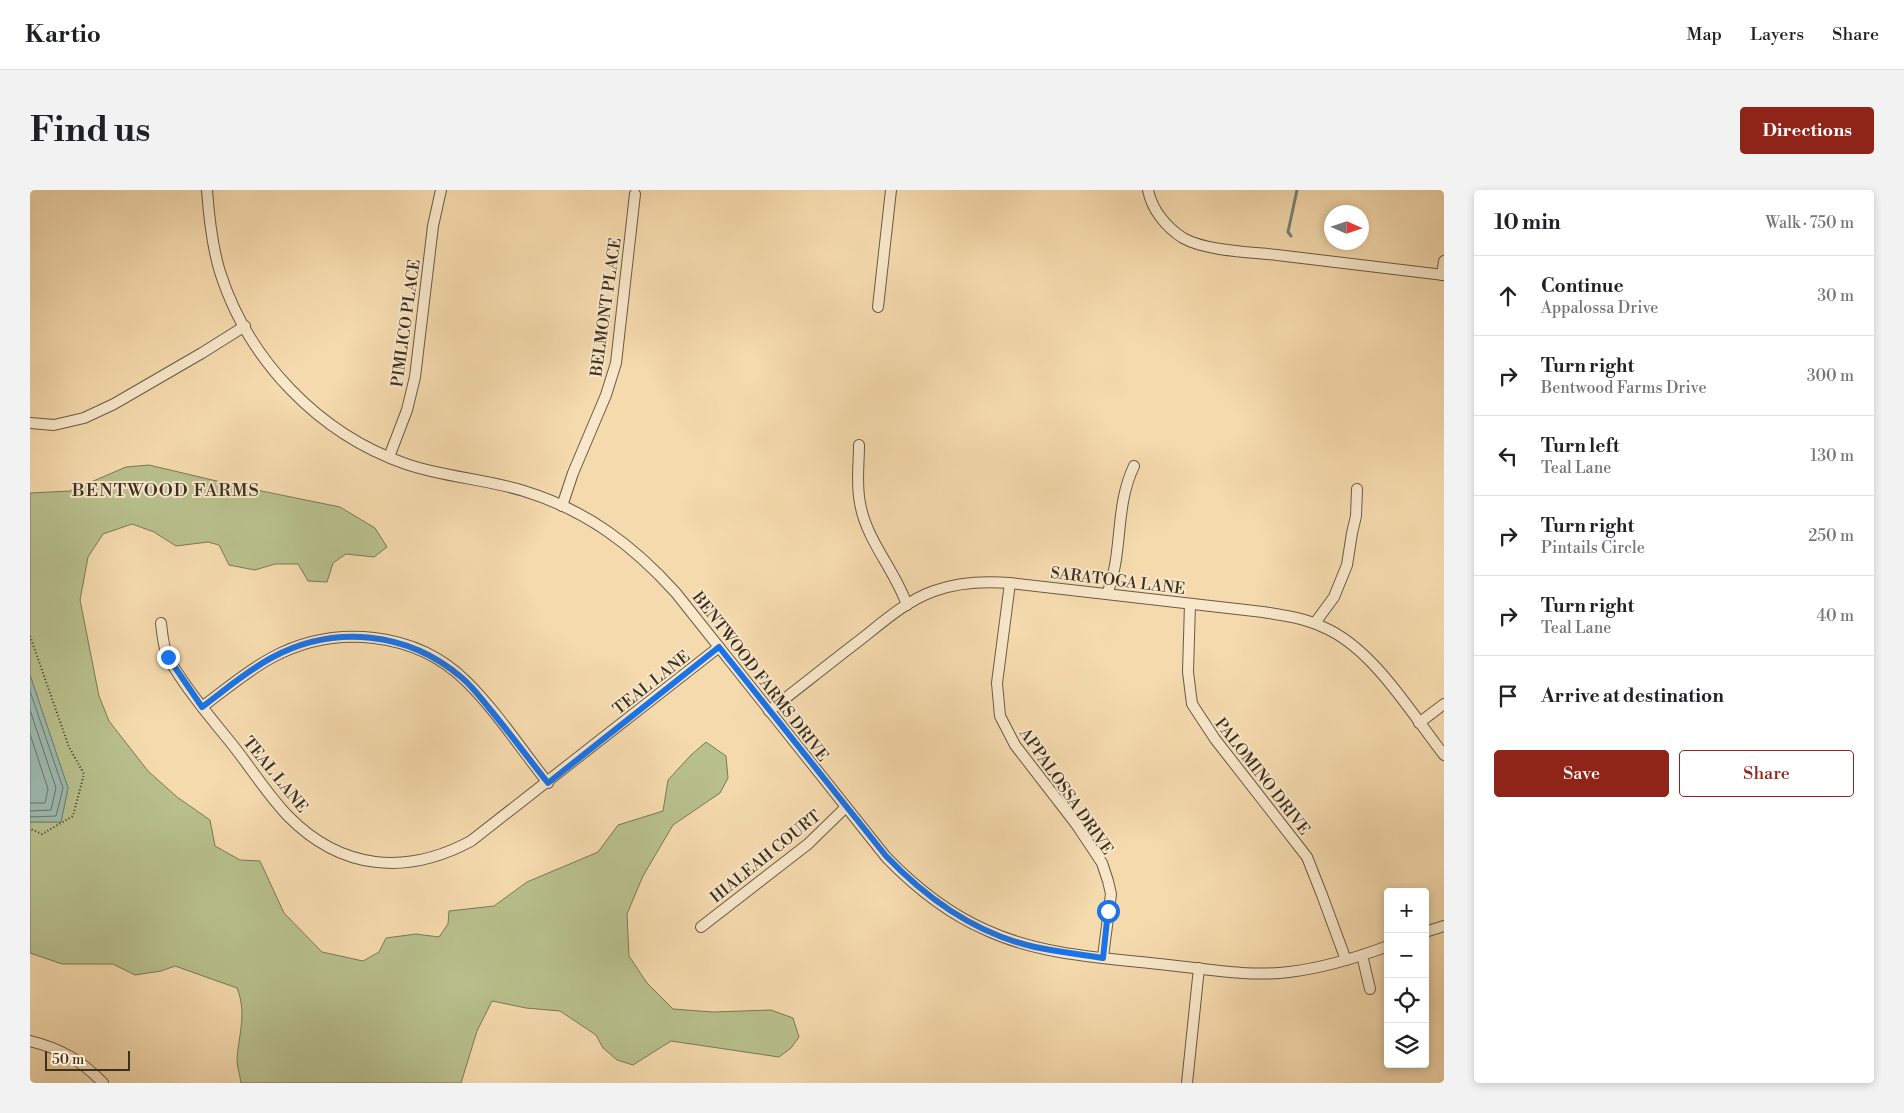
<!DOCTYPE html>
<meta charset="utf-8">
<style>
:root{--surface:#fff;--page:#f2f2f2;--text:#202124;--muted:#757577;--line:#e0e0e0;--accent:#8f2418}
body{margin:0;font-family:"Libre Bodoni",serif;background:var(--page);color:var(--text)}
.controls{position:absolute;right:15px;bottom:15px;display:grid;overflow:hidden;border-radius:5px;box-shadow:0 2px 8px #0003}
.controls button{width:45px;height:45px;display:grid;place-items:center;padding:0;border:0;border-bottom:1px solid var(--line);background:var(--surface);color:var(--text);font:25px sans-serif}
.compass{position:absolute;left:1294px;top:15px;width:45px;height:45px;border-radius:50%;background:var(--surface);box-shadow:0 2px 8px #0003;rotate:93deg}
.scale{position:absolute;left:15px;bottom:12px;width:85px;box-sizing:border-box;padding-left:5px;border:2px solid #3c3021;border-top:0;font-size:14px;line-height:18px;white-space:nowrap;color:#3c3021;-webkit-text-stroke:4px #f8e7ca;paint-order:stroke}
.stop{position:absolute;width:15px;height:15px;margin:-11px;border:4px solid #1a73e8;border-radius:50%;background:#fff}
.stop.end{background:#1a73e8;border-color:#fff;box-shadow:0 1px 5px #0008}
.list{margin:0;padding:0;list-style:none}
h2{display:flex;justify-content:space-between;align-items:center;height:65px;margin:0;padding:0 20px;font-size:21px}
h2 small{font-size:16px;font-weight:400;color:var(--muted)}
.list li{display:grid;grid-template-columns:32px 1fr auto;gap:15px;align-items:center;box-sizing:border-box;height:80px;padding:0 20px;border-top:1px solid var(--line)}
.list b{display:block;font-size:19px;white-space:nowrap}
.list p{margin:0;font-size:16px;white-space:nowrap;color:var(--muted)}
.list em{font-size:16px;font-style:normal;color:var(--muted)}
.actions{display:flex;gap:10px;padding:15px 20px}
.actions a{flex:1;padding:11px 0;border:1px solid var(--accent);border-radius:5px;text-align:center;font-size:18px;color:var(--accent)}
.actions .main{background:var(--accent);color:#fff}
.icon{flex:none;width:28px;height:28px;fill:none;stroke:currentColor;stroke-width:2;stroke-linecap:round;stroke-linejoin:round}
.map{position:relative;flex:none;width:1414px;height:893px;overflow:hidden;border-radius:5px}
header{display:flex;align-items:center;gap:30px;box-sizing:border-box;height:70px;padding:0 25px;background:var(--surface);border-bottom:1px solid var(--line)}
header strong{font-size:24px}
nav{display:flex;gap:28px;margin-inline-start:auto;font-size:18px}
.intro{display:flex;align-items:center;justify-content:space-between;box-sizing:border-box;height:120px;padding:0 30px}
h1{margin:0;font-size:35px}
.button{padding:12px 22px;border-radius:5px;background:var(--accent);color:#fff;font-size:18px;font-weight:700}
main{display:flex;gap:30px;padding:0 30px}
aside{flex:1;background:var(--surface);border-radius:5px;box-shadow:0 2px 8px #0003}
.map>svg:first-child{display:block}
</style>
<header>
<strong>Kartio</strong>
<nav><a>Map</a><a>Layers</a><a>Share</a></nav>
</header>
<div class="intro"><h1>Find us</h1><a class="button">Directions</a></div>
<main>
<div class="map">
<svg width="1414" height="893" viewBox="0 0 1414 893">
<rect width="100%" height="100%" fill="#f5daad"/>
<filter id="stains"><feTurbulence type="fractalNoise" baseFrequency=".004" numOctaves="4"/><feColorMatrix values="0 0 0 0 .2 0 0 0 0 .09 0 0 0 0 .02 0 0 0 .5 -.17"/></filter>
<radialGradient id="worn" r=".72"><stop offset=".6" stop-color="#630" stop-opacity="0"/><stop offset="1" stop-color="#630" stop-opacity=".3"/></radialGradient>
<path fill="#b8c08d" stroke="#7a7857" d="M119,275L212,297L310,317L345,338L357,357L344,367L316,364L303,373L297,392L278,391L268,374H245L225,380L199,375L189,355L178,352L146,356L124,342L102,334L73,344L58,367L50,410L69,506L79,531L118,581L147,607L180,630L185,656L210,670L230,671L254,723L292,762L333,771L349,762L356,748L386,744L409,747L418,734L419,721L464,716L497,692L568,662L588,635L633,621L638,590L661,565L676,552L696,566L698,588L690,603L643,635L613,686L597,724L599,766L617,793L643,819L683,822L741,820L763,828L769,847L761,858L749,867L641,851L603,875L587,870L573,858L566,845L530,821L496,818L462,811L447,841L431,893H211C210,885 207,877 207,869C209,843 217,823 207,798L145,776L131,781L105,785L83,774H32L0,763V632H31L38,598L0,485V303L40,301L96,277Z"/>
<path fill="#9dbab1" stroke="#768377" d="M0,485L38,598L31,632H0Z"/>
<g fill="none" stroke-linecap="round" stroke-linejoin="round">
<g stroke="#6c7569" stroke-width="1">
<path d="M0,501L33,598L26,626L0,627"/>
<path d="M0,520L26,598L21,620L0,621"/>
<path d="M0,544L18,599L15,613H0"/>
</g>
<path stroke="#768377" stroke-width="3" d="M1261,46L1258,42L1267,0"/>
<g stroke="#6a5a44" stroke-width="12">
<g id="street">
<path d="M177,0C179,28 182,56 190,82C218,170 289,244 376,274C414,287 455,289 494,301C556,320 603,355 646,403L856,667C885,697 917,723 956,740C1012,766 1077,768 1138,775C1177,779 1219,787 1259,782C1293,778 1326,768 1358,756"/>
<path d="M1118,0C1122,20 1136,37 1153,48C1176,61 1220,62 1247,65C1302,72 1358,78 1414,85"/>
<path d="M1412,85L1414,71"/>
<path d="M848,117L861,0"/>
<path d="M0,233L24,235L54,228L84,214L172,163L215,136"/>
<path d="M829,255C829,274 826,294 830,313C836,350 865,380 877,415"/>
<path d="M359,267L377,220L385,187L403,36L411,0"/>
<path d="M532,316L543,283L576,205L586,173L605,4"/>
<path d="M980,393L967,493L970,526L985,555L1046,634L1072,673L1078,691L1081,704L1073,767"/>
<path d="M1077,404C1094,361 1084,318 1104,276"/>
<path d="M1160,414L1158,482L1162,514L1185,549L1277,667L1292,705L1316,770"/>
<path d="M131,433C132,443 133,453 136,462C138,470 143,476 147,482C162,506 180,527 197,548C218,573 235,602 258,626C311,680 376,686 441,651L689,457"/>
<path d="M1285,433L1304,407L1317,375L1322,343L1326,326L1327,299"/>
<path d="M172,517C195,500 218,480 243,467C305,434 386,441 437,492C467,522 491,559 518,593"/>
<path d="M739,521C770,497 800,473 830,450C853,432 876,411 904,401C928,392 954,391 980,393L1233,422C1253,425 1274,428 1293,437C1343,458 1381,523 1414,565"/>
<path d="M1389,533L1414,514"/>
<path d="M671,737L778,654L816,617"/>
<path d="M1395,742L1414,736"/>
<path d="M1332,765L1340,799"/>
<path d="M0,851C30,858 52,871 73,893"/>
<path d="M1157,893L1169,778"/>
</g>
</g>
<path stroke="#3c3021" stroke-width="2" stroke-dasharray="1 2.5" stroke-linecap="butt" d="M0,446L39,557L54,584L43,626L12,644L0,639"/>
<use href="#street" stroke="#f8e7ca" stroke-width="10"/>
</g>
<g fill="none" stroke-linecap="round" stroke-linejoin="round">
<path stroke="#1a73e8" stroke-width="6" d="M138,467L172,517C195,500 218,480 243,467C305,434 378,442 431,487C442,496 450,507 459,518C479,542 498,568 518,593L689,457L856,666C897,709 946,744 1005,757C1027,762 1050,764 1073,768L1078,721"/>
</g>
<g text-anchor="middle" stroke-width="4" stroke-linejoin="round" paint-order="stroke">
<g font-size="16" fill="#3c3021" stroke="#f8e7ca">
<text transform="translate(575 117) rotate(-82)" y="6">BELMONT PLACE</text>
<text transform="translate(375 133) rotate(-82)" y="6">PIMLICO PLACE</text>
<text transform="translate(1088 390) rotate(7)" y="6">SARATOGA LANE</text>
<text transform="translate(731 486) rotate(52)" y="6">BENTWOOD FARMS DRIVE</text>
<text transform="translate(621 492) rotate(-38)" y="6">TEAL LANE</text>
<text transform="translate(246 584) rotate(51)" y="6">TEAL LANE</text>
<text transform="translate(1233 586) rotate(52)" y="6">PALOMINO DRIVE</text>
<text transform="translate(1037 601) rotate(55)" y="6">APPALOSSA DRIVE</text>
<text transform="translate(735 666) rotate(-39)" y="6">HIALEAH COURT</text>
</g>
<g font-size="18" letter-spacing="1" fill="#3c3021" stroke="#f8e7ca">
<text x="136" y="306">BENTWOOD FARMS</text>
</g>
</g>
<rect width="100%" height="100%" filter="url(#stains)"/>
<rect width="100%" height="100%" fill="url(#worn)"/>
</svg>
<div class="controls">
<button>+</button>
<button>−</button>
<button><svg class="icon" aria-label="locate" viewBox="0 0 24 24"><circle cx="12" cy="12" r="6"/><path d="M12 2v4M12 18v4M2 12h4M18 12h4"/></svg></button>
<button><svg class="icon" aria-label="layers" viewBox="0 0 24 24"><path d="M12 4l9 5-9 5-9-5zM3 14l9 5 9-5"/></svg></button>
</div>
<svg class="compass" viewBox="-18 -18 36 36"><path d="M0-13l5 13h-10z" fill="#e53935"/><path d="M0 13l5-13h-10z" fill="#757577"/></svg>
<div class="scale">50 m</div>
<div class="stop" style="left:1078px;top:721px"></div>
<div class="stop end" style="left:138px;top:467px"></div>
</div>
<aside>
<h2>10 min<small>Walk · 750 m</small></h2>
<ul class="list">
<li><svg class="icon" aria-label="ahead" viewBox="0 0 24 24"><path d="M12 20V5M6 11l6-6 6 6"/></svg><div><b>Continue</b><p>Appalossa Drive</p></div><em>30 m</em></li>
<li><svg class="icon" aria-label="right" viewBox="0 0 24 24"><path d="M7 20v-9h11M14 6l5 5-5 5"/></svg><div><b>Turn right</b><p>Bentwood Farms Drive</p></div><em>300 m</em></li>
<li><svg class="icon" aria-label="left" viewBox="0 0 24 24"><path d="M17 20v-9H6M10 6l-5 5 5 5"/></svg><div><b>Turn left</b><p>Teal Lane</p></div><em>130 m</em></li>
<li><svg class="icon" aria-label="right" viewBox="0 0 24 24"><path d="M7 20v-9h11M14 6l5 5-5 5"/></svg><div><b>Turn right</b><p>Pintails Circle</p></div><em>250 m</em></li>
<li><svg class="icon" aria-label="right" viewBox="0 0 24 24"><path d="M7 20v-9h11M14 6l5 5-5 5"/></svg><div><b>Turn right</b><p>Teal Lane</p></div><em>40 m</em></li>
<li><svg class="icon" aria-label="arrive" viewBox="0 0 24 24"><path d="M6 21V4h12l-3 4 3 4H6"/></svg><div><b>Arrive at destination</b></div></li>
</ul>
<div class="actions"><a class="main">Save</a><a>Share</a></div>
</aside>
</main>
